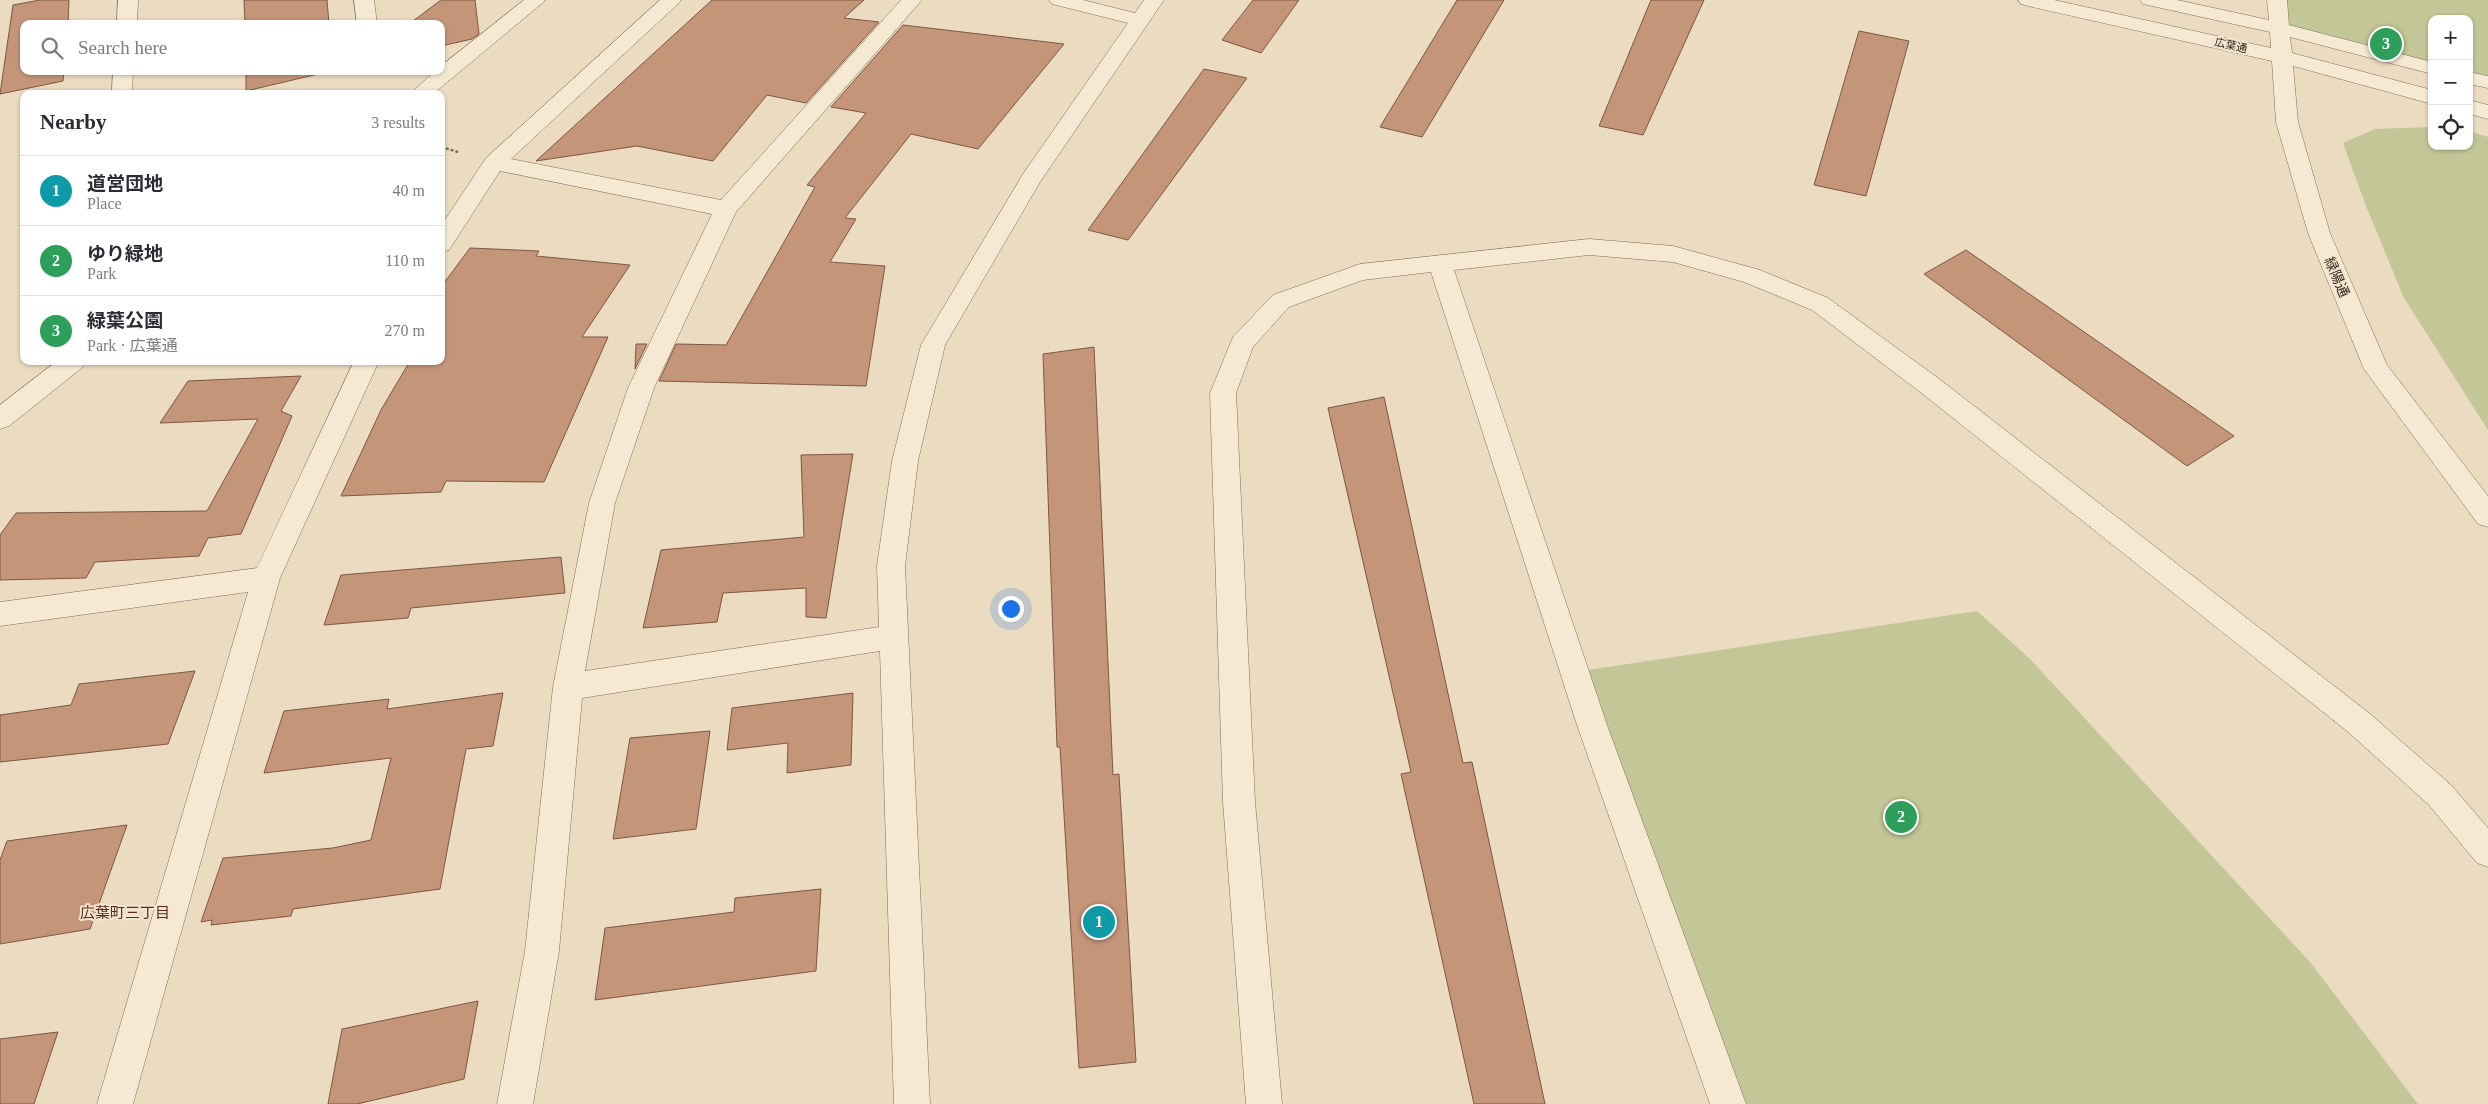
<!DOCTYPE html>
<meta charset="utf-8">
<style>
:root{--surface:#fff;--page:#f7f7f7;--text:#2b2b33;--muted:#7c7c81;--line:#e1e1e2;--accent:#0b8043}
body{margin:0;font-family:"Times New Roman","Noto Sans JP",serif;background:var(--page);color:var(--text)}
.controls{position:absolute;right:15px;top:15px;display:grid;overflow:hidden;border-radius:10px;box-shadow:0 1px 4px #0004}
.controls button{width:45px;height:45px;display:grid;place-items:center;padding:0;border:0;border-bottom:1px solid var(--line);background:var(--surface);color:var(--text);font:25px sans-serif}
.you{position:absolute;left:1010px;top:608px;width:18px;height:18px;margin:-12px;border:4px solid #fff;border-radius:50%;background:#1a73e8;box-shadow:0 0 0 8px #1a73e833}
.badge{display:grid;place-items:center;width:32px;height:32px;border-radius:50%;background:var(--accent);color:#fff;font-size:16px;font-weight:700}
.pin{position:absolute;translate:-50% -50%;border:2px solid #fff;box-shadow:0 1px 5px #0006}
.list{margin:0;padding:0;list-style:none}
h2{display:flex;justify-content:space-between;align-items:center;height:65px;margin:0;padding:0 20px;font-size:21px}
h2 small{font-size:16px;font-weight:400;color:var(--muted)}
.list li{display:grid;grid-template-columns:32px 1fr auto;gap:15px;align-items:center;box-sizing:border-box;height:70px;padding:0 20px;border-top:1px solid var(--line)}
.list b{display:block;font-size:19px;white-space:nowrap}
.list p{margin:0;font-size:16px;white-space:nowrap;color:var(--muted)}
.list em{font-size:16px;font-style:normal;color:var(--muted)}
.icon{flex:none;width:28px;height:28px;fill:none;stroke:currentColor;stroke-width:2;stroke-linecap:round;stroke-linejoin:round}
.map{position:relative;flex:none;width:2488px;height:1104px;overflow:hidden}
.search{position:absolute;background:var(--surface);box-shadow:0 1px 4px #0004;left:20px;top:20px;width:425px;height:55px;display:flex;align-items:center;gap:12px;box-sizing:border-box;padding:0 18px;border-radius:10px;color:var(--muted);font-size:19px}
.panel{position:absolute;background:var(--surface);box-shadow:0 1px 4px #0004;left:20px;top:90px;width:425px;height:275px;border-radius:10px}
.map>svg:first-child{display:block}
</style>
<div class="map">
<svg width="2488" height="1104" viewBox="0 0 2488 1104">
<rect width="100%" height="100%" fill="#eadbc1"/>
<g fill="#c3c696">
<path d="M2277,0H2488V82L2469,78V19H2432V68L2278,28Z"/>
<path d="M2432,127V146H2469V131L2488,137V430L2404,298L2366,206L2343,143L2375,129Z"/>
<path d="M1977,611L2030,659L2310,962L2418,1104H1727L1575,672Z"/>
</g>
<g fill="#c5957a" stroke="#7e5742">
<path d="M40,0H69L68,24H24V71H64L63,81L0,94L13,5Z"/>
<path d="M244,0H327L329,24H245Z"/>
<path d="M441,0H475L479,34L472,39L441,46V24H409Z"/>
<path d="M712,0H864L844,18L879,22L806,103L767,95L713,161L637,146L536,161Z"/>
<path d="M1253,0H1299L1261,53L1222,40Z"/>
<path d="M1457,0H1504L1422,137L1380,127Z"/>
<path d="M1651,0H1704L1643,135L1599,126Z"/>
<path d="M903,25L1064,44L978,149L911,134L845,218L856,219L830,262L885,266L866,386L659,381L676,344L726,345L815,187L807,185L866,113L831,107Z"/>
<path d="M1859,31L1909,41L1866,196L1814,185Z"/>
<path d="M1204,69L1247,78L1128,240L1088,230Z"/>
<path d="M246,71H331L246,91Z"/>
<path d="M470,248L539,251L536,256L630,265L582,337H608L544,482L446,481L441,492L341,496L381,410L410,361H441V287Z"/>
<path d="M1966,250L2234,436L2187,466L1924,274Z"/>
<path d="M636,344H647L635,369Z"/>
<path d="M1094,347L1113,775L1119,774L1136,1062L1079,1068L1060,747H1057L1043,354Z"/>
<path d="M301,376L281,411L292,416L241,534L208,538L199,556L95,562L86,578L0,580V535L16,513L207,511L258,419L160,423L188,381Z"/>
<path d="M1384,397L1463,763L1472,762L1545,1104H1474L1401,774L1411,772L1328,408Z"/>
<path d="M853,454L826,618L806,617V588L723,593L717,622L643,628L661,550L804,537L801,455Z"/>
<path d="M561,557L565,593L411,608L408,618L324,625L341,575Z"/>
<path d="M195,671L168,744L0,762V715L71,705L79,684Z"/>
<path d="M503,693L493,746L466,749L440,889L293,909L291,916L211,925L212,920L201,922L223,858L333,848L371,840L391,758L264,773L284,711L389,699L387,709Z"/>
<path d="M853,693L851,765L787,773L788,743L727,750L732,708Z"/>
<path d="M710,731L696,829L613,839L630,738Z"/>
<path d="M127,825L90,929L0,944V860L7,841Z"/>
<path d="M821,889L816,971L595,1000L605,928L734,912L735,898Z"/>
<path d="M478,1001L464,1079L357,1104H328L342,1029Z"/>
<path d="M58,1032L34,1104H0V1039Z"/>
</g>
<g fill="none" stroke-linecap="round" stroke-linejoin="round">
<g stroke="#816d5a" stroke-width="1">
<g id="minor">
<path d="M118,0H138L137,24H117Z"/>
<path d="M354,0H374L377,24H357Z"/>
<path d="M524,0H546L433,94H410L435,71H441V66Z"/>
<path d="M660,0H682L511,159L721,200L901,0H922L736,212L654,388L615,503L585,671L879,627L877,566L892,461L921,345L1023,174L1128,23L1052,4L1049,0H1083L1135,13L1144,0H1164L1040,182L945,345L918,461L905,566L930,1104H894L880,651L582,698L559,951L533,1104H497L525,951L553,687L589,503L628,388L712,214L500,171L449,250L441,252V226L486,158Z"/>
<path d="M2018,0H2054L2271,48L2270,32L2143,4L2140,0H2177L2269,20L2267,0H2287L2289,25L2432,62V74L2290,37L2292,53L2432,90V104L2293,66L2298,122L2330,233L2387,365L2488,496V527L2478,524L2364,369L2308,233L2276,122L2272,61L2028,6L2021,4Z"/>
<path d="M113,71H133L132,94H112Z"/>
<path d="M2469,72L2488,76V88L2469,84Z"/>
<path d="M2469,100L2488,105V119L2469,114Z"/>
<path d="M1589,239L1673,246L1760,270L1828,298L1942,381L2369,713L2451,785L2488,828V867L2477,863L2429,805L2347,731L1924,395L1812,310L1744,282L1673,262L1589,255L1454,270L1607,725L1746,1104H1710L1577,725L1431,272L1363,280L1289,307L1253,347L1236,393L1255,802L1282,1104H1246L1223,802L1210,393L1233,337L1273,295L1360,264Z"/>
<path d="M57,361H86L83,367L9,426L0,429V405Z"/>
<path d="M354,361H379L280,578L133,1104H97L248,592L0,626V602L257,568Z"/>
</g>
</g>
<path stroke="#816d5a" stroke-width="2.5" stroke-dasharray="3 2" stroke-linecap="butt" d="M441,147L458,152"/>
<use href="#minor" fill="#f5e9d3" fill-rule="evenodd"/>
</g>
<g text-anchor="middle" stroke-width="4" stroke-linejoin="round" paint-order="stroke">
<g font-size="11" fill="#32261d" stroke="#f2e6d0">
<text transform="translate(2231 45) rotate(13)" y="4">広葉通</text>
</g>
<g font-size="14" fill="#32261d" stroke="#f2e6d0">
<text transform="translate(2337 277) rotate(67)" y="5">緑陽通</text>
</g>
<g font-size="15" fill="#5b2920" stroke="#f2e6d0">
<text x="125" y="918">広葉町三丁目</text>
</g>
</g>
</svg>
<div class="controls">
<button>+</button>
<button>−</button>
<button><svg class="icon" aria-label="locate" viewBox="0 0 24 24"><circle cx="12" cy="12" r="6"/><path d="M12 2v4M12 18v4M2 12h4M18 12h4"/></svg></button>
</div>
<div class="you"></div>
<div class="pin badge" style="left:1099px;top:922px;background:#0f9aa8">1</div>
<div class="pin badge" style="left:1901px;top:817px;background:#2e9e5b">2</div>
<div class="pin badge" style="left:2386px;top:44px;background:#2e9e5b">3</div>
<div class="search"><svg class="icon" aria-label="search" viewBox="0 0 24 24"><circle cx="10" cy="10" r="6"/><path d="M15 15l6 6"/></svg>Search here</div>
<section class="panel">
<h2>Nearby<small>3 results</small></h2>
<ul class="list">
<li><span class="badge" style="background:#0f9aa8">1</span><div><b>道営団地</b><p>Place</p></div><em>40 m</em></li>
<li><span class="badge" style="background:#2e9e5b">2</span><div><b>ゆり緑地</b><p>Park</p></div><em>110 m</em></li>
<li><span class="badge" style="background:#2e9e5b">3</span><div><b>緑葉公園</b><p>Park · 広葉通</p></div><em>270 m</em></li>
</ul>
</section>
</div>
